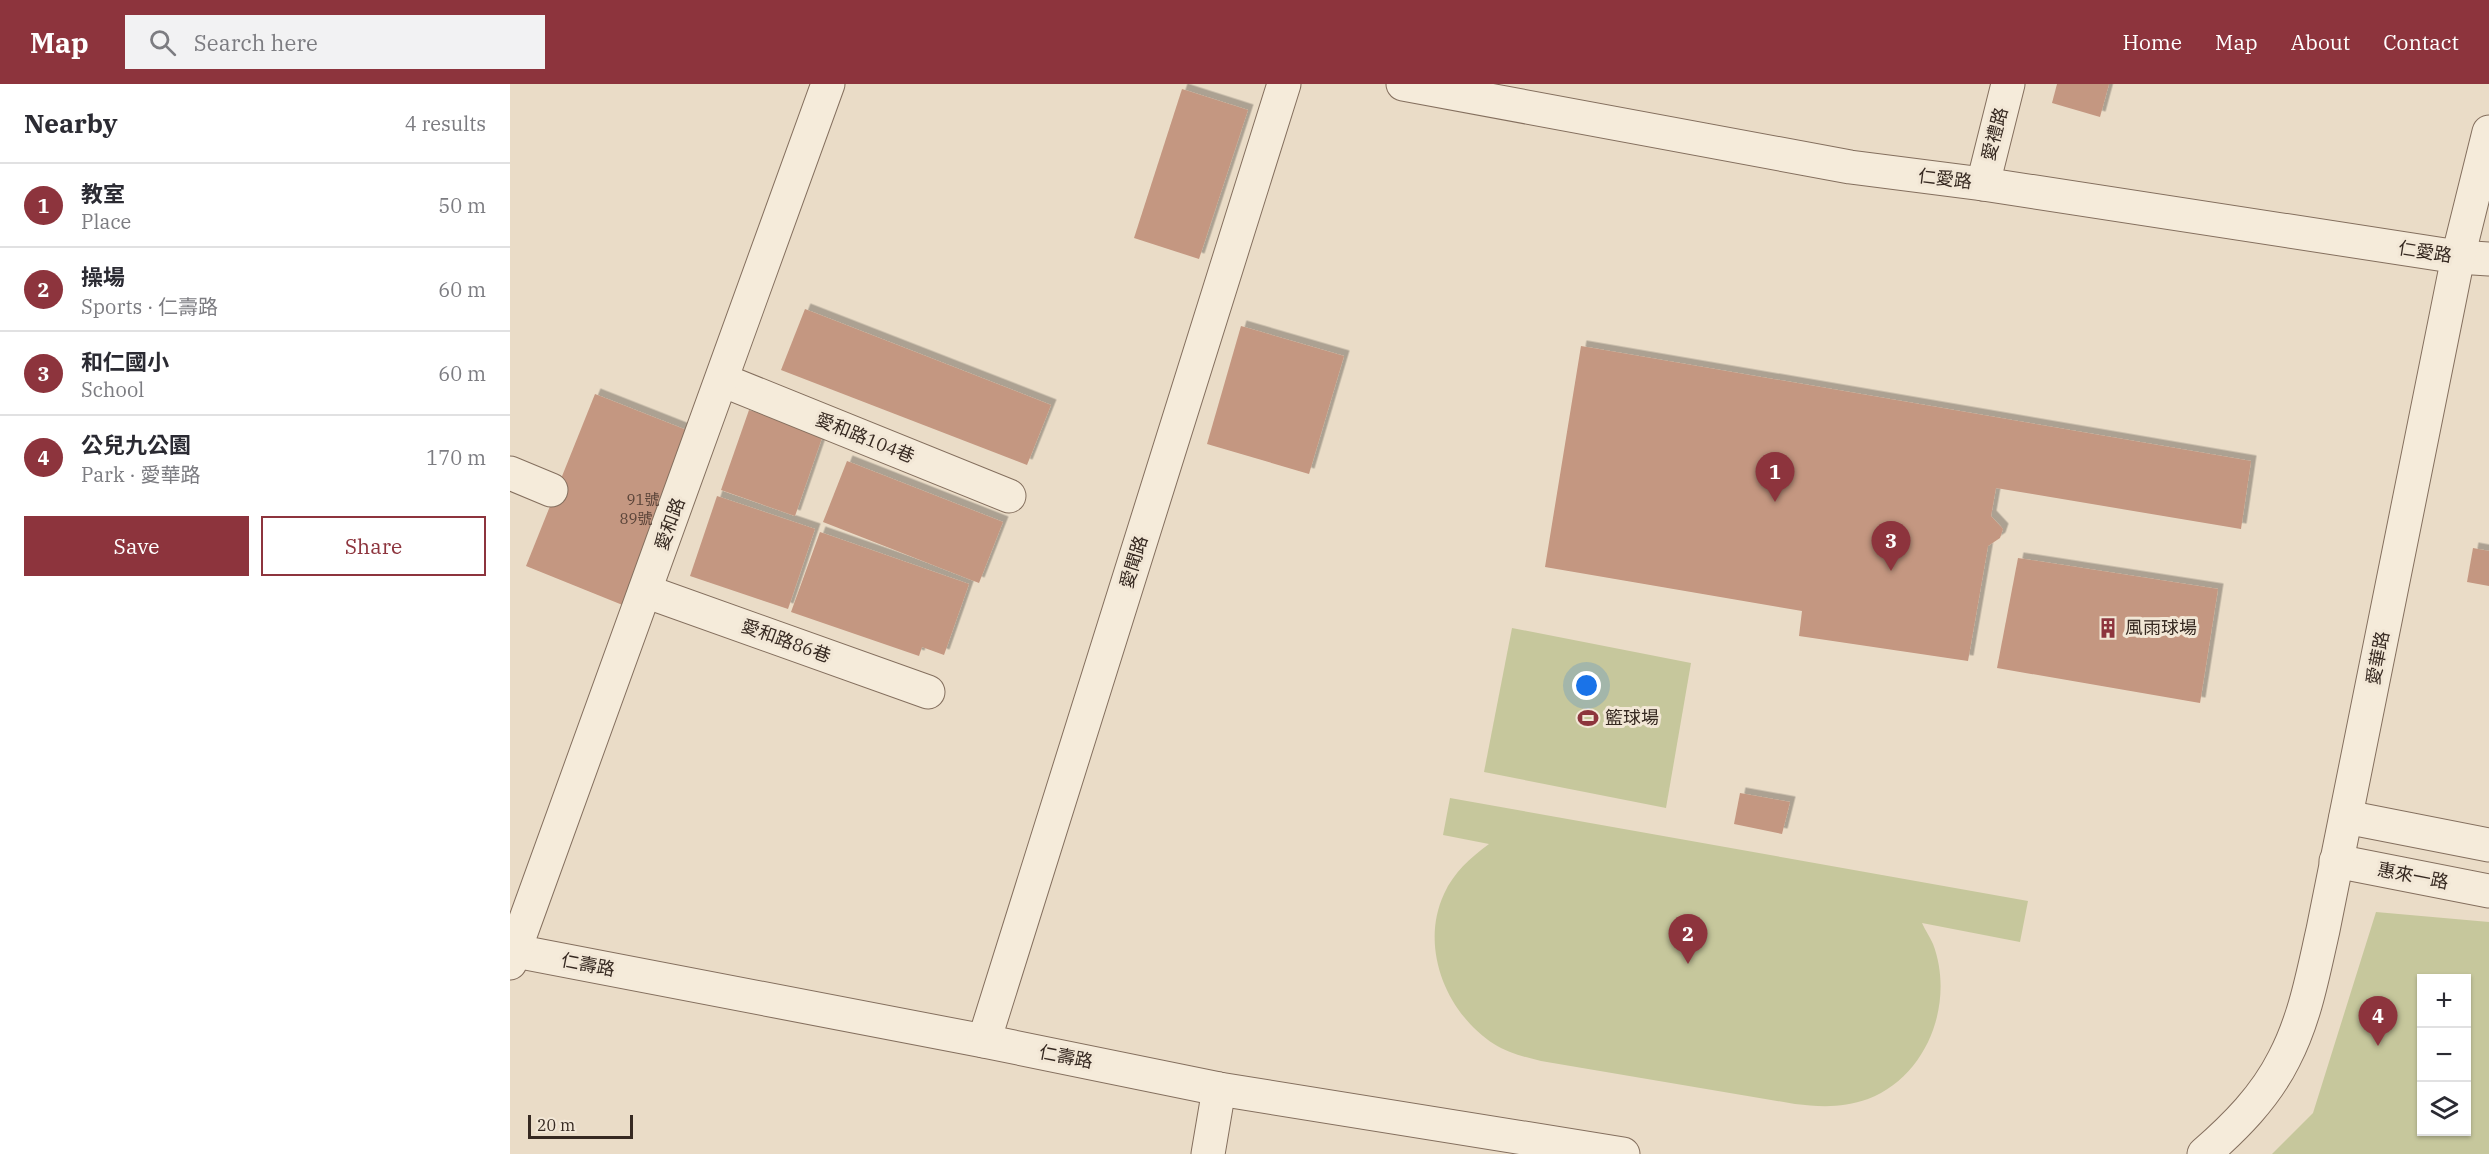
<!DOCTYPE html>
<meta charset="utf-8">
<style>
:root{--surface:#fff;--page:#f2f2f3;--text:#2b2b33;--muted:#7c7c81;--line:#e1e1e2;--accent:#8d343d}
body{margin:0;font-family:"IBM Plex Serif","Noto Sans TC",serif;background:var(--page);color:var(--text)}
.controls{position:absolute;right:18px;bottom:18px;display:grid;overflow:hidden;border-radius:0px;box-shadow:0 2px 4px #0004}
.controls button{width:54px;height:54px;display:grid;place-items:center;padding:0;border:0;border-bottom:2px solid var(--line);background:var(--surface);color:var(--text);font:30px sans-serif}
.scale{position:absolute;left:18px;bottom:15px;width:105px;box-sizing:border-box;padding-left:6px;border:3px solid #362921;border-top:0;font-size:16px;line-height:21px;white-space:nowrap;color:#362921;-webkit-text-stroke:4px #f2e7d6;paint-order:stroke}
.you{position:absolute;left:1077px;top:602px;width:21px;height:21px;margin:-15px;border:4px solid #fff;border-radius:50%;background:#1a73e8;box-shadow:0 0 0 9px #1a73e833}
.badge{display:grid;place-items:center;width:39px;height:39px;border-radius:50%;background:var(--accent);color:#fff;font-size:20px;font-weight:700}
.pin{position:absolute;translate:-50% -50px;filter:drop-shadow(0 2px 3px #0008)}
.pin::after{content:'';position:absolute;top:32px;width:21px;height:18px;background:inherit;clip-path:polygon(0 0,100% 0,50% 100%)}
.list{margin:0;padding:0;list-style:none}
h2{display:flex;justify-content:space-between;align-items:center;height:78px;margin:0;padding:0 24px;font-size:26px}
h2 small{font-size:20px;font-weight:400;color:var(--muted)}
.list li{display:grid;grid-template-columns:39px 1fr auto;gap:18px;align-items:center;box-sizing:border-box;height:84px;padding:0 24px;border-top:2px solid var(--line)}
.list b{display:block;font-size:22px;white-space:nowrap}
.list p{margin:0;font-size:20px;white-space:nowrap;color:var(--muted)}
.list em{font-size:20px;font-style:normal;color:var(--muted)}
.actions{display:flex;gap:12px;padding:18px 24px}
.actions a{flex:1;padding:14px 0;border:2px solid var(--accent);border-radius:0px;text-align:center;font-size:21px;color:var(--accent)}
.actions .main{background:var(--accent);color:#fff}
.icon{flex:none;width:33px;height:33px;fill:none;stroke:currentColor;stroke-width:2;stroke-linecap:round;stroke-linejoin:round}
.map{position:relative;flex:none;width:1979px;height:1070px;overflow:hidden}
header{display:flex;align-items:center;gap:36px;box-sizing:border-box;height:84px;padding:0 30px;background:var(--accent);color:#fff}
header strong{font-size:28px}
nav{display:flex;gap:33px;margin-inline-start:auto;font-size:21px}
.search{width:420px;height:54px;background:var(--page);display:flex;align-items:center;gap:15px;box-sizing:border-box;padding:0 21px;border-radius:0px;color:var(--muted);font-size:22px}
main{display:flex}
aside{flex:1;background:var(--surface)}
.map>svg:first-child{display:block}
</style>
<header>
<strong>Map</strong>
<div class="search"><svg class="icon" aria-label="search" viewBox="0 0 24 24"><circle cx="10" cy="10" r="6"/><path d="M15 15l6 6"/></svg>Search here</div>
<nav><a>Home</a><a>Map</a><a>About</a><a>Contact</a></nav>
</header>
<main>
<aside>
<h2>Nearby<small>4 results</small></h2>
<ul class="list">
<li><span class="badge">1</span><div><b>教室</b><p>Place</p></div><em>50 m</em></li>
<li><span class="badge">2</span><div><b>操場</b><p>Sports · 仁壽路</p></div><em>60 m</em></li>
<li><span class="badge">3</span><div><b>和仁國小</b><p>School</p></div><em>60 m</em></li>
<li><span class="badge">4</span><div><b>公兒九公園</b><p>Park · 愛華路</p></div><em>170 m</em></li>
</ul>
<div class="actions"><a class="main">Save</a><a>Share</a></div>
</aside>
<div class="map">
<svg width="1979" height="1070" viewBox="0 0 1979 1070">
<defs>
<filter id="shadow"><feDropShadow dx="5.5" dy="-5.5" stdDeviation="0" flood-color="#0004"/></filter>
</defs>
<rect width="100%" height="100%" fill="#eadcc7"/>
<g fill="#c6c79c" fill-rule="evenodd">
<path d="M1002,544L1181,579L1156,724L974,688Z"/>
<path d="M940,714L1518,817L1510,858L1412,839C1415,846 1420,853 1423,860C1445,918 1418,992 1358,1015C1333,1024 1310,1023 1285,1020L1031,977C1015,973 998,969 984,960C937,930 909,864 934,810C944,788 960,774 979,760L933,751Z"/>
<path d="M1866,828L1979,838V1070H1762L1803,1029ZM1912,894H1956V1048H1912Z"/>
</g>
<g fill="#c49781" filter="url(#shadow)">
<path d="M1547,0H1599L1590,33L1542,19Z"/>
<path d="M672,5L738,26L689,175L624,154Z"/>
<path d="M295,225L541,321L517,381L271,286Z"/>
<path d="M731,242L834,272L799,390L697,360Z"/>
<path d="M1071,262L1741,377L1731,445L1486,404L1481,432L1493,445L1490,454L1478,462L1458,577L1289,552L1292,527L1035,483Z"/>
<path d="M85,310L184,349L115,522L16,482Z"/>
<path d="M239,326L313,351L285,432L211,406Z"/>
<path d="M337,377L493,438L469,499L313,438Z"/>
<path d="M207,412L305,445L278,525L180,492Z"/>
<path d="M310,448L459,500L434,571L412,563L409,572L281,528Z"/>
<path d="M1963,464L1979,467V502L1957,498Z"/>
<path d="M1508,474L1708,505L1690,619L1487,584Z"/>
<path d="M1230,709L1280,718L1272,750L1224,740Z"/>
</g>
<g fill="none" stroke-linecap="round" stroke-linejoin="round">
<g stroke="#846f5e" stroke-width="35">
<g id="minor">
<path d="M893,0L1340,83L1473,100L1948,173L1979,175"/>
<path d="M1473,100L1498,0"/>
<path d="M212,296L499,412"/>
<path d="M0,389L41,406"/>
<path d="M135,507L418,608"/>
<path d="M1836,733L1979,761"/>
<path d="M1826,777L1979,807"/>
<path d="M0,866L474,957L709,1005L1113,1070"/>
<path d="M0,879L318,0"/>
<path d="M474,957L774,0"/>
<path d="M698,1070L709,1005"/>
<path d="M1694,1070C1725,1043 1755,1013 1774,975C1795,935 1803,890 1813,846L1948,173L1979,48"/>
</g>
</g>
<use href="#minor" stroke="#f5ebda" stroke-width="33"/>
</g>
<defs>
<g id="building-bare" transform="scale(1.62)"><path d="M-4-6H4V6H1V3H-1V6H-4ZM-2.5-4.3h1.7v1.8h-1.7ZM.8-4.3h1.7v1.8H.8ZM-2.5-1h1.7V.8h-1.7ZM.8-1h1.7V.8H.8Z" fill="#8d343d" stroke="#f2e7d6" stroke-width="2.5" paint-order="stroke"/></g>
<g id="stadium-bare" transform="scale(1.62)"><path d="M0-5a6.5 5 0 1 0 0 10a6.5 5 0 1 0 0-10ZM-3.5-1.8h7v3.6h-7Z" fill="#8d343d" stroke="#f2e7d6" stroke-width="2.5" paint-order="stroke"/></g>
</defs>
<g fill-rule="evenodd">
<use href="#building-bare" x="1598" y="544"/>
<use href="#stadium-bare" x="1078" y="634"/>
</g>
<g text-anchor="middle" stroke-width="6" stroke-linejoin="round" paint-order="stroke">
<g font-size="15" fill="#5a4439">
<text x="133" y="421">91號</text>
<text x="126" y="440">89號</text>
</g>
<g font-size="18" fill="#362921" stroke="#f2e7d6">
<text transform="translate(1485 50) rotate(-75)" y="6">愛禮路</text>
<text transform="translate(1435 95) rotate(7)" y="6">仁愛路</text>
<text transform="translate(1915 168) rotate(9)" y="6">仁愛路</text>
<text transform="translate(355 354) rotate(22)" y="6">愛和路104巷</text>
<text transform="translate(160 440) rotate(-70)" y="6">愛和路</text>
<text transform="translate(624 478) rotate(-73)" y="6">愛聞路</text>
<text transform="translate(276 557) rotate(20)" y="6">愛和路86巷</text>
<text transform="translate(1868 574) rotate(-79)" y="6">愛華路</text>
<text transform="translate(1903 792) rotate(11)" y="6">惠來一路</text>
<text transform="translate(78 881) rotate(11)" y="6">仁壽路</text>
<text transform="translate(556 973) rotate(11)" y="6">仁壽路</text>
</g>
<g font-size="18" fill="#362921" stroke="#f2e7d6" text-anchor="start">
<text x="1615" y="550">風雨球場</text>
<text x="1095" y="640">籃球場</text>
</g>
</g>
</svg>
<div class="controls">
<button>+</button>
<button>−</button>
<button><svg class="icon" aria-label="layers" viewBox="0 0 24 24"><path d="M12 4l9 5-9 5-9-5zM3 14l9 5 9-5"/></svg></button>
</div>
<div class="scale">20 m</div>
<div class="you"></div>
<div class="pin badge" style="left:1265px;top:418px">1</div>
<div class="pin badge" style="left:1178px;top:880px">2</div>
<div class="pin badge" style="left:1381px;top:487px">3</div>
<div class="pin badge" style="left:1868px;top:962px">4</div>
</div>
</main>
